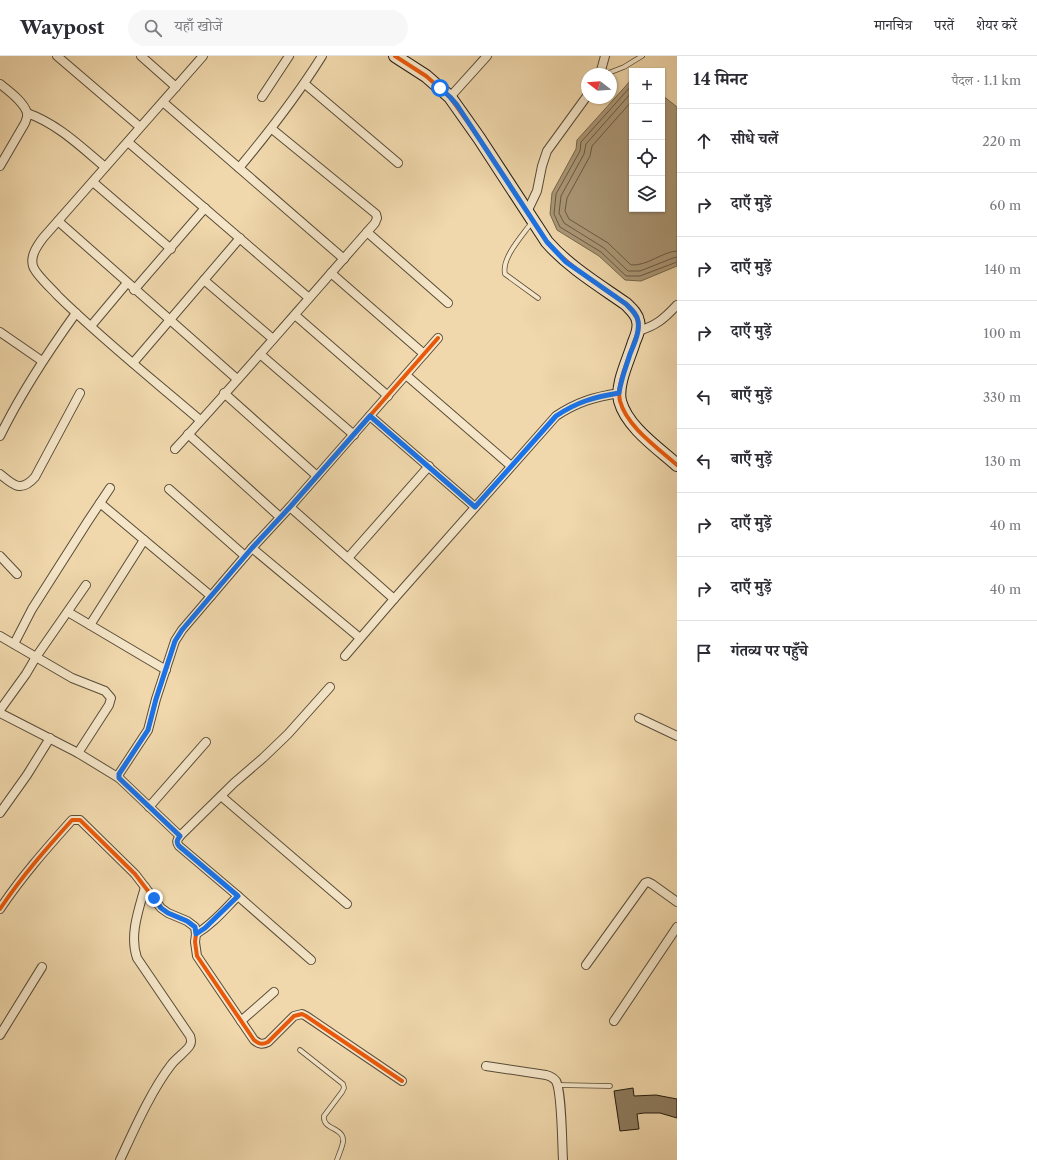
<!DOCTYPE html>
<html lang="hi">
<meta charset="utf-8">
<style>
:root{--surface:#fff;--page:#f7f7f7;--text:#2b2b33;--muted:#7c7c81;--line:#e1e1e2}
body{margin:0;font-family:"Libre Caslon Text","Noto Serif Devanagari",serif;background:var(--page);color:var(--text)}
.controls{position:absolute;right:12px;top:12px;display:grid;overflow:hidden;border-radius:0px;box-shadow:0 1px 3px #0004}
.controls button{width:36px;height:36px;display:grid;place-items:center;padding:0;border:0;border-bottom:1px solid var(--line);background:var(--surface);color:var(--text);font:20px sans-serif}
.compass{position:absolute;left:581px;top:12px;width:36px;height:36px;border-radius:50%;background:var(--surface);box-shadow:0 1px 3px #0004;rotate:287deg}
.stop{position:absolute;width:12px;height:12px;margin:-9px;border:3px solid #1a73e8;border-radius:50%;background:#fff}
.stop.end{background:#1a73e8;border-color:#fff;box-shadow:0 1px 4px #0008}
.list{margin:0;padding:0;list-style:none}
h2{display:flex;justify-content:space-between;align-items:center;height:52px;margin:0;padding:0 16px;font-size:17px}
h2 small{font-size:13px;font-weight:400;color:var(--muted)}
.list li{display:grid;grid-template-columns:26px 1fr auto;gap:12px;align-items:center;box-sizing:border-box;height:64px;padding:0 16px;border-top:1px solid var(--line)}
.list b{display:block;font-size:15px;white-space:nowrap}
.list em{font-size:13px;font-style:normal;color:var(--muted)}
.icon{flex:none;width:22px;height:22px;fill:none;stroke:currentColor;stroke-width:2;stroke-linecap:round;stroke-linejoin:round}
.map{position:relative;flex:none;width:677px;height:1104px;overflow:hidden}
header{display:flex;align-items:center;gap:24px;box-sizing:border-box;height:56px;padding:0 20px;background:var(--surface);border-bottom:1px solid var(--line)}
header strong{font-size:19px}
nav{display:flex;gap:22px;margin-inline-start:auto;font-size:14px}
.search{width:280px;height:36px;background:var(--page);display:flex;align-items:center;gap:10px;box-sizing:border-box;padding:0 14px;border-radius:22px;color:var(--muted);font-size:15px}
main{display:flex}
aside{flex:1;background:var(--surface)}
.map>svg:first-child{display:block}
</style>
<header>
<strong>Waypost</strong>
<div class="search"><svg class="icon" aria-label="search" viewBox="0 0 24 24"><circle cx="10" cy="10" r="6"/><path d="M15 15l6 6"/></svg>यहाँ खोजें</div>
<nav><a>मानचित्र</a><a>परतें</a><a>शेयर करें</a></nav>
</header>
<main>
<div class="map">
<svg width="677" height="1104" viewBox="0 0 677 1104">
<rect width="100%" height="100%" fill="#f0d8ac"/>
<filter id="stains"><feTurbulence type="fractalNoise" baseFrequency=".005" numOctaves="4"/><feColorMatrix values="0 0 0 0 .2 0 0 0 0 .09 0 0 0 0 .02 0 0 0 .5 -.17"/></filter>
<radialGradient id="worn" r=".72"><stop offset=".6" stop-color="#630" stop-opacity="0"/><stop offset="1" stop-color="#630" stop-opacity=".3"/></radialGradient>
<path fill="#ab9877" stroke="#76674e" d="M632,23V153H662V39L677,51V210L641,225L625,224L599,200L557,174L550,158L552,137L576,93L577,84Z"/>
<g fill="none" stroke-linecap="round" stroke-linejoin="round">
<g stroke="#685a44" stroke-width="1">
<path d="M632,29L581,86L580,95L556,138L554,158L560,171L601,196L626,220H640L677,206"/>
<path d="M632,36L586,88L584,98L561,140L559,157L564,167L604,192L628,215H640L673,202L677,201"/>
<path d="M632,45L592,90L590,100L567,142L565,155L569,163L608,187L631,209C648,210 661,196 677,195"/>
</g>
</g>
<path fill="#8f7e62" stroke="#261d11" d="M633,1032L634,1040L656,1039L677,1043V1062L660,1057H644L637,1058L639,1073L620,1075L614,1035Z"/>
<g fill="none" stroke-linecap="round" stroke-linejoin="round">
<g stroke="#584c38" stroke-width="5.5">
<g id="lane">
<path d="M606,18L624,11L642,0"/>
<path d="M532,166C523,179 501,202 505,218L538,242"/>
<path d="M300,994L343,1028L344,1032L342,1036L324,1060C322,1074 345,1071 343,1086C342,1092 339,1098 337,1104"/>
<path d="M558,1029L610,1030"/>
</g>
</g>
<g stroke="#584c38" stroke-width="10">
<g id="street">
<path d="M57,0L140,71"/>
<path d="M141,0L176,31"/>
<path d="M600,18L605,0"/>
<path d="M0,28C9,35 24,46 27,57C28,60 26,64 25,67L0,110"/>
<path d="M305,28L398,107"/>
<path d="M262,41L289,0"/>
<path d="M450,41L487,0"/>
<path d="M163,46L344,203"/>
<path d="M27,57C58,68 81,91 105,111"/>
<path d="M128,86L309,242"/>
<path d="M239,112C269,76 297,40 322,0"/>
<path d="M93,126L171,193"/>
<path d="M527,156L537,135L542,110L547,95L587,40"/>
<path d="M58,165L237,323"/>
<path d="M367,176L448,247"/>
<path d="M331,217L424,298"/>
<path d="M204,224L273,283"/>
<path d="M134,234L205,152"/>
<path d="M295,259L388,340"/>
<path d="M91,270L127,227"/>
<path d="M638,275C656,270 665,262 677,249"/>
<path d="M0,276L42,305"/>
<path d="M260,298L354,379"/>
<path d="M133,307L240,182"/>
<path d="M406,319L511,410"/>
<path d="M224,337L317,420"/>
<path d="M370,360L475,451"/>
<path d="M200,364C152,323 103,284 58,240C52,233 35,218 33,210C30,200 37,190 43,182L203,0"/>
<path d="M188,378L280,461"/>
<path d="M0,380C21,337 48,296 76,257"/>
<path d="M175,393C243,319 309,242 375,167L377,162L376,158L272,73"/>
<path d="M0,418C13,429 21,437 35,421L80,337"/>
<path d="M169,433L245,500"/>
<path d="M100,447L211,540"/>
<path d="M290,451L394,543"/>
<path d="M252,492L360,582"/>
<path d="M0,500L17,518"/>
<path d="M348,502L429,410"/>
<path d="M68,556L166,614"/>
<path d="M90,569L144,484"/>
<path d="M0,580L72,622L105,635L111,642L109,649L78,697"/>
<path d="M14,588L32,553L88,465L110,432"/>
<path d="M345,600L394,543L556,360C577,346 594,341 619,337"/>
<path d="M0,654L26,618L36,601L86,529"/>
<path d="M0,657L78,697L119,722"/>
<path d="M639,662L677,680"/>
<path d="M221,740L347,848"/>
<path d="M149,751L206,686"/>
<path d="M0,757L27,719L50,682"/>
<path d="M180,780L119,722V718L123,712L148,674L156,643L175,585L182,574L252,492L290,451L438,282"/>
<path d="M0,853C22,820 46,793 72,764H80L135,818L161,852L168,857L187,865L195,871L196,878L195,886L197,900L254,984C259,988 262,989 268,986L294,960L302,958L306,960L402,1025"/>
<path d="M196,878C213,868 225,853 238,840"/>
<path d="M311,904L238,840L179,790C176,786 177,784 180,780L234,727L263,702L288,678L330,631"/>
<path d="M586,909L645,827L648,826L652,828L677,846"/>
<path d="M241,965L274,936"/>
<path d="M614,965L677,871"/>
<path d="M0,979L42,911"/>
<path d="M486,1010L546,1019C550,1020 553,1021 556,1025C562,1036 562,1089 563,1104"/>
<path d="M120,1104C134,1074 151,1035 171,1009C175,1003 188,994 190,989C192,986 191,983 190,980L137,902C129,879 139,853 145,831"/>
</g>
</g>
<g stroke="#261d11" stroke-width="14">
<path id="secondary" d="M395,0L426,20L450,41L479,82L547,186C569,211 599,229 626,248C631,253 637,258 638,265C640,272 637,279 634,286C629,303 616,328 620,345C627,371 658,392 677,409"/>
</g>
<use href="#lane" stroke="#f5e6c9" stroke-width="4"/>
<use href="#street" stroke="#f5e6c9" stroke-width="8"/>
<use href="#secondary" stroke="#f5e6c9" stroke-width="12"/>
<g stroke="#f5e6c9" stroke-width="6">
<g id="cycleway">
<path d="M395,0L426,20L450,41L479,82L547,186C569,211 599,229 626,248C631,253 637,258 638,265C640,272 637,279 634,286C629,303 616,328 620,345C627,371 658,392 677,409"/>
<path d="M180,780L119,722V718L123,712L148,674L156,643L175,585L182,574L252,492L290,451L438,282"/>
<path d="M0,853C22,820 46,793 72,764H80L135,818L161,852L168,857L187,865L195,871L196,878L195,886L197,900L254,984C259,988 262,989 268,986L294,960L302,958L306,960L402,1025"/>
</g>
</g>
<use href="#cycleway" stroke="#e8590c" stroke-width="4"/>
</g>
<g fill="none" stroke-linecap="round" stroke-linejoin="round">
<path stroke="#1a73e8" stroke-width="5" d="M154,842L161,852L168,857L187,865L195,871L196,878L205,872L238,840L179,790C176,786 177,784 180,780L119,722V718L123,712L148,674L156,643L175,585L182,574L252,492L290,451L370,360L475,451L556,360C577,346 594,341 619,337C621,323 626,311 630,298C634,288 640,276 638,265C637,258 631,253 626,248L566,206L547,186L457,49L450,41L440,32"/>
</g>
<rect width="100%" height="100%" filter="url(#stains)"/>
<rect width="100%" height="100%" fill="url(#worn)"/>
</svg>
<div class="controls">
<button>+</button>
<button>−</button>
<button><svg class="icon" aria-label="locate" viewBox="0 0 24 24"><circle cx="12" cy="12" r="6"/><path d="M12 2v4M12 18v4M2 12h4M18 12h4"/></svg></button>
<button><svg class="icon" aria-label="layers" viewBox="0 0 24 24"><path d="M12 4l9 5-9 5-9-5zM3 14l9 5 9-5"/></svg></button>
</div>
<svg class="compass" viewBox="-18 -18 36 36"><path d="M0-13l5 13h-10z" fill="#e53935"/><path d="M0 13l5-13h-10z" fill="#7c7c81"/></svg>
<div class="stop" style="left:440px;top:32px"></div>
<div class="stop end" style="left:154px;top:842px"></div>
</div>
<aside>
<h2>14 मिनट<small>पैदल · 1.1 km</small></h2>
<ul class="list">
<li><svg class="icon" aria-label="ahead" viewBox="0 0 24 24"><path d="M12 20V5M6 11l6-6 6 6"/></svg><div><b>सीधे चलें</b></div><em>220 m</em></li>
<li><svg class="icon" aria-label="right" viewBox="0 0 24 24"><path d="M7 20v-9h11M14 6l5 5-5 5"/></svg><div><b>दाएँ मुड़ें</b></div><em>60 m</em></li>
<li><svg class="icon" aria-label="right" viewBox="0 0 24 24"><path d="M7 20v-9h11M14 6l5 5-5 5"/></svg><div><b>दाएँ मुड़ें</b></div><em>140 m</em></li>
<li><svg class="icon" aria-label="right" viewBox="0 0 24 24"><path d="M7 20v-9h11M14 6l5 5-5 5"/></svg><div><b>दाएँ मुड़ें</b></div><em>100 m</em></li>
<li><svg class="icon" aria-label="left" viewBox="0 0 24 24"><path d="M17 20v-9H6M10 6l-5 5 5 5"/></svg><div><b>बाएँ मुड़ें</b></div><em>330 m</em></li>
<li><svg class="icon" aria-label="left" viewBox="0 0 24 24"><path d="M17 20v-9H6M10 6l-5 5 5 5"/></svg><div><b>बाएँ मुड़ें</b></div><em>130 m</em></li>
<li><svg class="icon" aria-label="right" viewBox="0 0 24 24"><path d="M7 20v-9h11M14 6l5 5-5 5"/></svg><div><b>दाएँ मुड़ें</b></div><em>40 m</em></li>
<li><svg class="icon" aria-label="right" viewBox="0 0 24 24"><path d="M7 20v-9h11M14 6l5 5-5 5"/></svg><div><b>दाएँ मुड़ें</b></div><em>40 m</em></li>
<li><svg class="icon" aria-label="arrive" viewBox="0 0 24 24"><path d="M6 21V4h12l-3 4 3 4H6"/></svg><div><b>गंतव्य पर पहुँचे</b></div></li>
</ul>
</aside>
</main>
